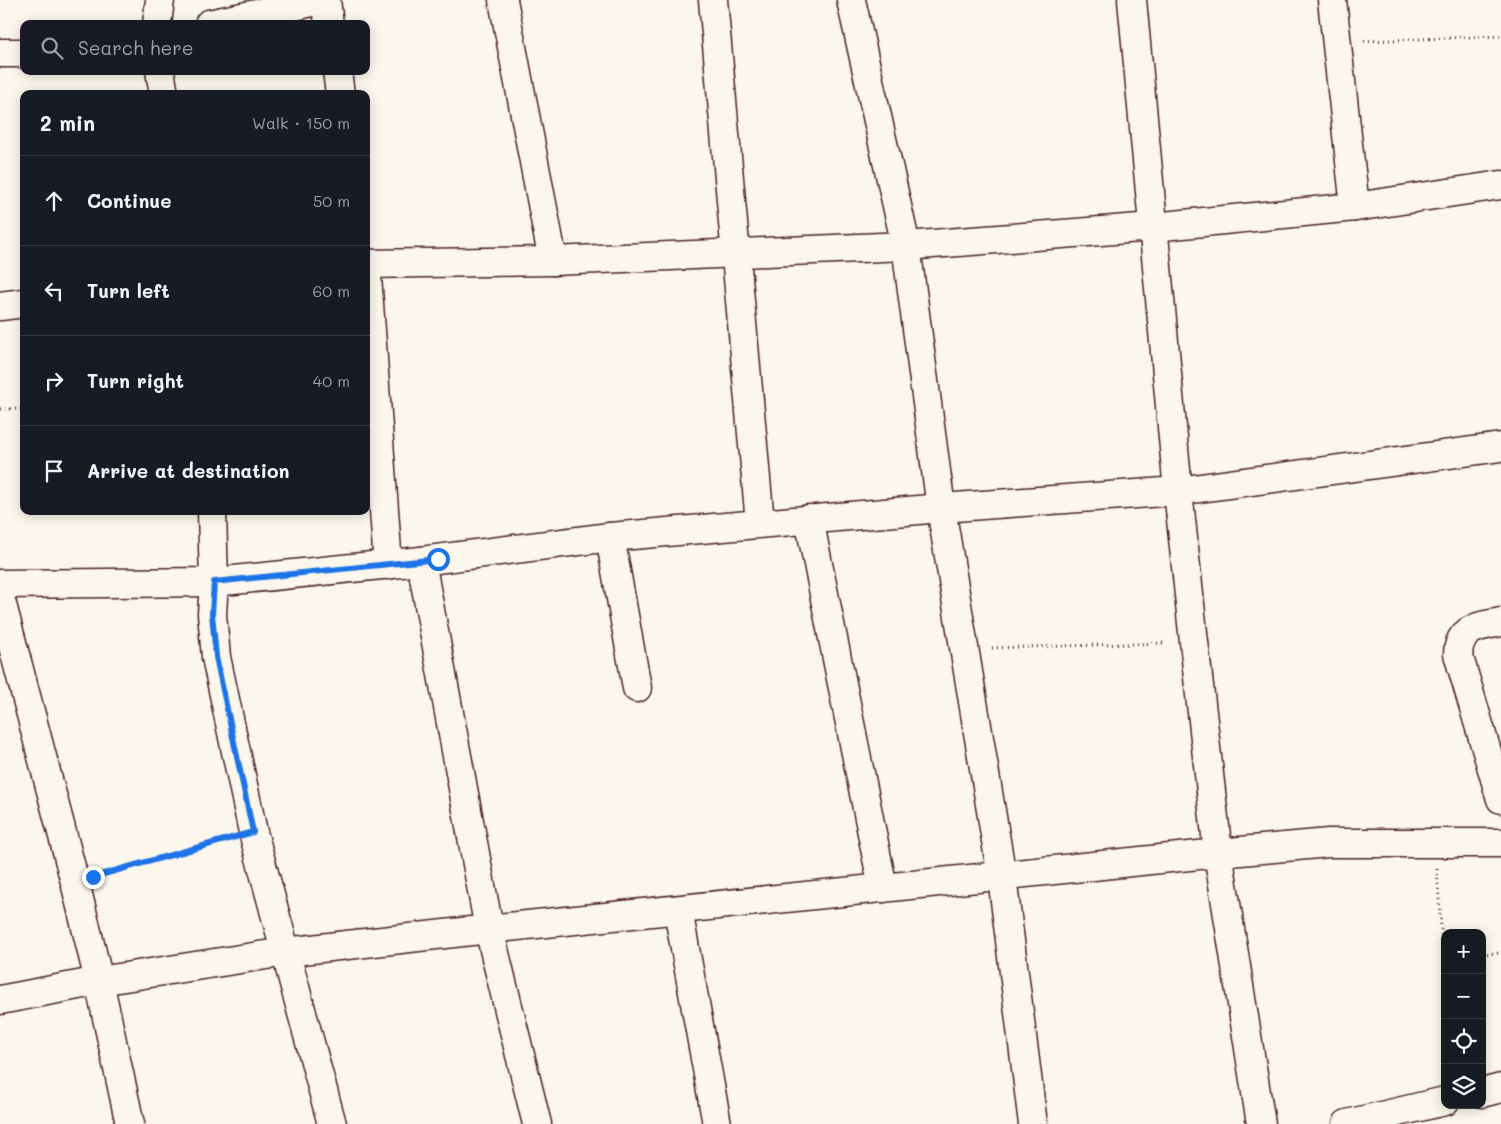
<!DOCTYPE html>
<meta charset="utf-8">
<style>
:root{--surface:#171b24;--page:#20242c;--text:#f1f3f6;--muted:#9ea1a6;--line:#363941}
body{margin:0;font-family:Mali,sans-serif;background:var(--page);color:var(--text)}
.controls{position:absolute;right:15px;bottom:15px;display:grid;overflow:hidden;border-radius:10px;box-shadow:0 2px 12px #0003}
.controls button{width:45px;height:45px;display:grid;place-items:center;padding:0;border:0;border-bottom:1px solid var(--line);background:var(--surface);color:var(--text);font:25px sans-serif}
.stop{position:absolute;width:15px;height:15px;margin:-11px;border:4px solid #1a73e8;border-radius:50%;background:#fff}
.stop.end{background:#1a73e8;border-color:#fff;box-shadow:0 1px 5px #0008}
.list{margin:0;padding:0;list-style:none}
h2{display:flex;justify-content:space-between;align-items:center;height:65px;margin:0;padding:0 20px;font-size:21px}
h2 small{font-size:16px;font-weight:400;color:var(--muted)}
.list li{display:grid;grid-template-columns:32px 1fr auto;gap:15px;align-items:center;box-sizing:border-box;height:90px;padding:0 20px;border-top:1px solid var(--line)}
.list b{display:block;font-size:19px;white-space:nowrap}
.list em{font-size:16px;font-style:normal;color:var(--muted)}
.icon{flex:none;width:28px;height:28px;fill:none;stroke:currentColor;stroke-width:2;stroke-linecap:round;stroke-linejoin:round}
.map{position:relative;flex:none;width:1501px;height:1124px;overflow:hidden}
.search{position:absolute;background:var(--surface);box-shadow:0 2px 12px #0003;left:20px;top:20px;width:350px;height:55px;display:flex;align-items:center;gap:12px;box-sizing:border-box;padding:0 18px;border-radius:10px;color:var(--muted);font-size:19px}
.panel{position:absolute;background:var(--surface);box-shadow:0 2px 12px #0003;left:20px;top:90px;width:350px;height:425px;border-radius:10px}
.map>svg:first-child{display:block}
</style>
<div class="map">
<svg width="1501" height="1124" viewBox="0 0 1501 1124">
<rect width="100%" height="100%" fill="#fbf7ec"/>
<filter id="ink" filterUnits="userSpaceOnUse"><feTurbulence type="fractalNoise" baseFrequency=".02" numOctaves="2"/><feDisplacementMap in="SourceGraphic" scale="10" xChannelSelector="R" yChannelSelector="G"/><feConvolveMatrix kernelMatrix="1 2 1 2 8 2 1 2 1" color-interpolation-filters="sRGB"/></filter>
<g filter="url(#ink)">
<g fill="none" stroke-linecap="round" stroke-linejoin="round">
<g stroke="#4a1f2b" stroke-width="31">
<g id="minor">
<path d="M326,0L329,24"/>
<path d="M503,0L553,261"/>
<path d="M713,0L760,523"/>
<path d="M851,0L906,246L941,508L1002,877L1033,1124"/>
<path d="M1132,0L1178,491L1194,642L1218,853L1261,1124"/>
<path d="M1332,0L1355,207"/>
<path d="M157,24L160,0"/>
<path d="M209,24L322,0"/>
<path d="M0,53H24"/>
<path d="M160,71L164,94"/>
<path d="M337,71L340,94"/>
<path d="M366,262L388,565"/>
<path d="M366,264L553,261L906,246L1153,227L1355,207L1501,185"/>
<path d="M0,306L24,303"/>
<path d="M212,511L214,582L212,614L216,657L253,832L332,1124"/>
<path d="M809,519L883,888"/>
<path d="M610,537L637,688"/>
<path d="M421,561L489,929L537,1124"/>
<path d="M0,584L214,582L421,561L610,537L941,508L1178,491L1501,447"/>
<path d="M0,597L75,882L99,981L130,1124"/>
<path d="M1501,622C1479,626 1459,628 1458,654L1501,799"/>
<path d="M678,910L717,1124"/>
<path d="M0,1000L99,981L285,952L489,929L1218,853L1329,843H1501"/>
<path d="M1482,1093L1501,1088"/>
<path d="M1347,1124L1445,1101"/>
</g>
</g>
<g stroke="#4a1f2b" stroke-width="3" stroke-dasharray="1 4" stroke-linecap="butt">
<path d="M1364,41L1501,36"/>
<path d="M0,409H24"/>
<path d="M992,648L1166,643"/>
<path d="M1437,869L1443,955H1445"/>
<path d="M102,875L226,840"/>
<path d="M1482,954L1501,953"/>
</g>
<use href="#minor" stroke="#fbf7ec" stroke-width="28"/>
</g>
</g>
<g fill="none" stroke-linecap="round" stroke-linejoin="round" filter="url(#ink)">
<path stroke="#1a73e8" stroke-width="6" d="M93,877L253,832L216,657L212,614L214,582L438,559"/>
</g>
</svg>
<div class="controls">
<button>+</button>
<button>−</button>
<button><svg class="icon" aria-label="locate" viewBox="0 0 24 24"><circle cx="12" cy="12" r="6"/><path d="M12 2v4M12 18v4M2 12h4M18 12h4"/></svg></button>
<button><svg class="icon" aria-label="layers" viewBox="0 0 24 24"><path d="M12 4l9 5-9 5-9-5zM3 14l9 5 9-5"/></svg></button>
</div>
<div class="stop" style="left:438px;top:559px"></div>
<div class="stop end" style="left:93px;top:877px"></div>
<div class="search"><svg class="icon" aria-label="search" viewBox="0 0 24 24"><circle cx="10" cy="10" r="6"/><path d="M15 15l6 6"/></svg>Search here</div>
<section class="panel">
<h2>2 min<small>Walk · 150 m</small></h2>
<ul class="list">
<li><svg class="icon" aria-label="ahead" viewBox="0 0 24 24"><path d="M12 20V5M6 11l6-6 6 6"/></svg><div><b>Continue</b></div><em>50 m</em></li>
<li><svg class="icon" aria-label="left" viewBox="0 0 24 24"><path d="M17 20v-9H6M10 6l-5 5 5 5"/></svg><div><b>Turn left</b></div><em>60 m</em></li>
<li><svg class="icon" aria-label="right" viewBox="0 0 24 24"><path d="M7 20v-9h11M14 6l5 5-5 5"/></svg><div><b>Turn right</b></div><em>40 m</em></li>
<li><svg class="icon" aria-label="arrive" viewBox="0 0 24 24"><path d="M6 21V4h12l-3 4 3 4H6"/></svg><div><b>Arrive at destination</b></div></li>
</ul>
</section>
</div>
